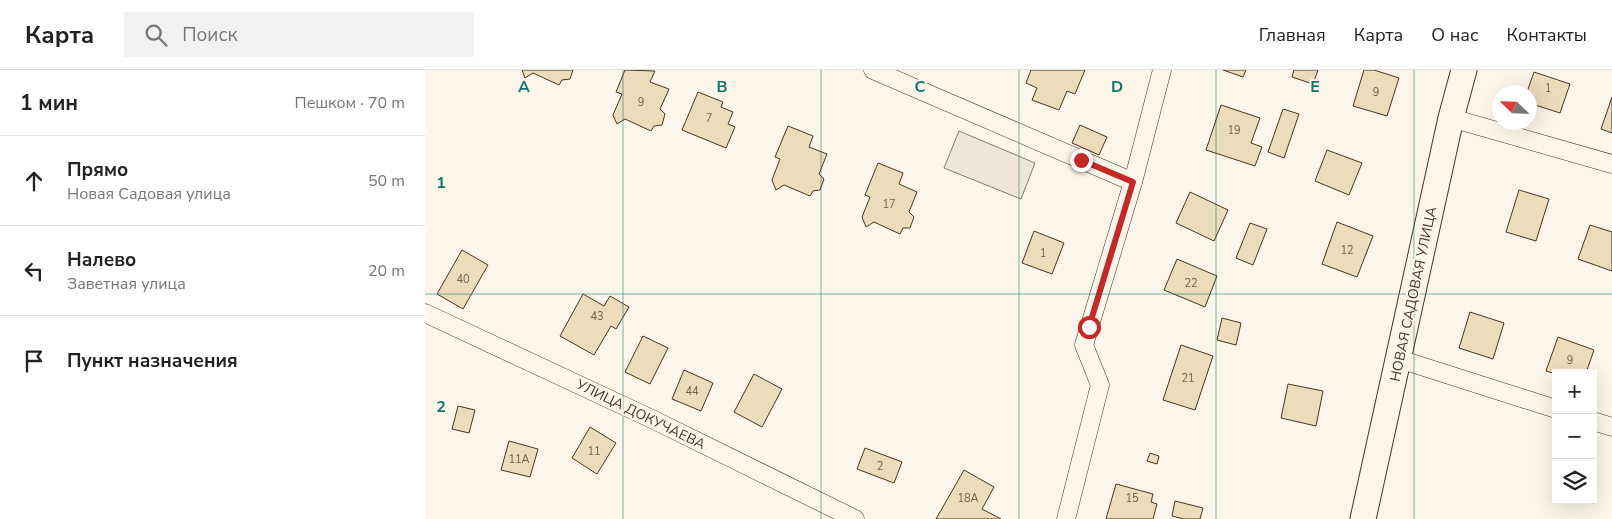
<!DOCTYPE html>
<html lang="ru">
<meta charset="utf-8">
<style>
:root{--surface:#fff;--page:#f2f2f2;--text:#222;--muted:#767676;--line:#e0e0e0}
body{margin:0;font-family:"Nunito Sans",sans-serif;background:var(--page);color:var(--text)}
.controls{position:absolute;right:15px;bottom:15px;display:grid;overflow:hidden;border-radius:0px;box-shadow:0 5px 20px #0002}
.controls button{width:45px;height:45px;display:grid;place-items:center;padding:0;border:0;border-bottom:1px solid var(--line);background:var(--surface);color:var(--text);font:25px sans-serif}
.compass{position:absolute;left:1067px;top:15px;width:45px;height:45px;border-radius:50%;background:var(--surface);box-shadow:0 5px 20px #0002;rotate:293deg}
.stop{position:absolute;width:15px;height:15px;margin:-11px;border:4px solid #c62828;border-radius:50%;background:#fff}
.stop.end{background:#c62828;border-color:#fff;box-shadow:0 1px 5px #0008}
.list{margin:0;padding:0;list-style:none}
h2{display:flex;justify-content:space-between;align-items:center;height:65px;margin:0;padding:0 20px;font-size:21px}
h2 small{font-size:16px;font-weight:400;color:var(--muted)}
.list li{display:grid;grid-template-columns:32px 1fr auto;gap:15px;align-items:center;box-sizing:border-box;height:90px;padding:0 20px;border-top:1px solid var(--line)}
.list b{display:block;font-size:19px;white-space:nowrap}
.list p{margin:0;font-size:16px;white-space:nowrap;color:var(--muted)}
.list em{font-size:16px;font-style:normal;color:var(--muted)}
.icon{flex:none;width:28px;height:28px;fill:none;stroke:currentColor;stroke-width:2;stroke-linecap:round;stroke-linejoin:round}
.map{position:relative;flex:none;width:1187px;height:449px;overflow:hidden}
header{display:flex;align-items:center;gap:30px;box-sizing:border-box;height:70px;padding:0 25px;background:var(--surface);border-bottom:1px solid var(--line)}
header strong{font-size:24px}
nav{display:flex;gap:28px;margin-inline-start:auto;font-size:18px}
.search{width:350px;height:45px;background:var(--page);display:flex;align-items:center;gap:12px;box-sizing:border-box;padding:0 18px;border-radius:0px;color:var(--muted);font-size:19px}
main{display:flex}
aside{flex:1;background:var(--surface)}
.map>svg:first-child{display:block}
</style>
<header>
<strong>Карта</strong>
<div class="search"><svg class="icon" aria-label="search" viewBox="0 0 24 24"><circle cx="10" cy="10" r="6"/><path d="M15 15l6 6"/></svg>Поиск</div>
<nav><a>Главная</a><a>Карта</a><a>О нас</a><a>Контакты</a></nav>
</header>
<main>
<aside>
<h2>1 мин<small>Пешком · 70 m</small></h2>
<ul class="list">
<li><svg class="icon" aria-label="ahead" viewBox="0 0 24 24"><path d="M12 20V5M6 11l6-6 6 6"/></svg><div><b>Прямо</b><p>Новая Садовая улица</p></div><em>50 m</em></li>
<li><svg class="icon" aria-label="left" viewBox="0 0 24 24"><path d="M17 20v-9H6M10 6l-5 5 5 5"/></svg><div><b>Налево</b><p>Заветная улица</p></div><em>20 m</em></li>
<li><svg class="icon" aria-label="arrive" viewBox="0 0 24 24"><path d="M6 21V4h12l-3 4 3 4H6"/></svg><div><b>Пункт назначения</b></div></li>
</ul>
</aside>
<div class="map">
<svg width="1187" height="449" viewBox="0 0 1187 449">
<rect width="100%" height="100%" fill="#fbf6e9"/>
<path fill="#ede6d9" stroke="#887966" d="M534,61L610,93L596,129L519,98Z"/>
<g fill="#ecdcbc" stroke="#4a3520">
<path d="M97,0H148L145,9L137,10L134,15L108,3L100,8Z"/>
<path d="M200,0L230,1L225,12L244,19L235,39L240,44L237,55L229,56L226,61L200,49L192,54L188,45L197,24L191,22Z"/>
<path d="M606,0H660L650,24L642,21L634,40L607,30L612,18L601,13Z"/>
<path d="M798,0H821L818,7Z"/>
<path d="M869,0H893L888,14L867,7Z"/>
<path d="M939,0H949L974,8L962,46L928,36Z"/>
<path d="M1109,2L1145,14L1135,43L1104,33V22H1102Z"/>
<path d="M273,22L298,32L296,37L308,42L303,54L310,57L301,78L257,60Z"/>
<path d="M1187,27V63L1176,59Z"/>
<path d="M796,35L835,48L826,73L837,77L830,96L781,80Z"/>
<path d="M858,39L874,44L859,88L843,82Z"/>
<path d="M655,55L682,67L674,85L647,73Z"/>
<path d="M363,56L388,66L384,77L402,84L394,104L399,109L395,120L388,121L385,126L359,115L351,120L347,110L355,89L350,87Z"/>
<path d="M902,80L937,93L924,125L890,111Z"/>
<path d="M453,93L478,103L474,114L492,122L484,142L489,147L485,158H478L475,164L449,152L441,157L437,147L445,127L440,125Z"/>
<path d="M1094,120L1124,129L1111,171L1081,162Z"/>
<path d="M765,122L803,140L789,171L751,153Z"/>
<path d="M912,152L948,166L932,207L897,194Z"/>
<path d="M825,153L842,159L828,195L811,188Z"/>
<path d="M1165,155L1187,162V201L1153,189Z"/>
<path d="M609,161L639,173L627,204L597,193Z"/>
<path d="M37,180L63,195L38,239L12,224Z"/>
<path d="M752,189L792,206L780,237L739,220Z"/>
<path d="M158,224L179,236L185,226L204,237L191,259L186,256L169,285L135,266Z"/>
<path d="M1045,242L1079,253L1068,289L1034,278Z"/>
<path d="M797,248L816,253L811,275L792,270Z"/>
<path d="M218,266L243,278L225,314L200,302Z"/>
<path d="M1133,267L1169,280L1161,303L1131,304L1121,301Z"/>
<path d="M756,275L788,286L770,340L738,330Z"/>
<path d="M259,300L288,313L276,341L247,329Z"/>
<path d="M329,304L357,319L337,357L309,342Z"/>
<path d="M863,314L898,321L891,356L856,348Z"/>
<path d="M33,336L50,340L44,363L27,359Z"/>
<path d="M165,357L191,373L172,404L147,388Z"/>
<path d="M84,371L113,379L105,407L76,400Z"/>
<path d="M440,378L477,392L469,413L432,399Z"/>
<path d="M725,383L734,386L732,394L722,391Z"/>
<path d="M539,400L569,417L557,439L576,449H511Z"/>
<path d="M691,414L728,424L726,432L732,434L728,449H681Z"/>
<path d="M750,431L778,438L775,449H759L747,446Z"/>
</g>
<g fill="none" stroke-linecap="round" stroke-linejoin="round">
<g stroke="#4a3520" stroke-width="19">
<g id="street">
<path d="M448,0L708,112"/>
<path d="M1026,48L1187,94"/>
<path d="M0,243L229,350L430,449"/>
<path d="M974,289L1131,339"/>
<path d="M1168,351L1187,357"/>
<path d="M641,449L675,315L659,275L708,112L737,0"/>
</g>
</g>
<g stroke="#4a3520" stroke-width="27">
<path id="secondary" d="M938,449L1026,48L1039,0"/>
</g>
<use href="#street" stroke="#fbf6e9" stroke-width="18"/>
<use href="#secondary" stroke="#fbf6e9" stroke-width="25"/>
</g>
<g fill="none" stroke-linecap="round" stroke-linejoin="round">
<path stroke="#c62828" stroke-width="6" d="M656,90L708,112L664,257"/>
</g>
<path fill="none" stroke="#0f766e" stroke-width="1" stroke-opacity="0.55" d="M198,0V449M396,0V449M594,0V449M791,0V449M989,0V449M0,224H1187"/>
<g text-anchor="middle" stroke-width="4" stroke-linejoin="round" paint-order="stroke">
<g font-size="11" fill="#725f47">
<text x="1123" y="22">1</text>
<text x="951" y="26">9</text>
<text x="216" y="36">9</text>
<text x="284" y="52">7</text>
<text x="809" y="64">19</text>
<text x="464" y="138">17</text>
<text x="922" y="184">12</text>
<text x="618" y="187">1</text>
<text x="38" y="213">40</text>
<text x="766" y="217">22</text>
<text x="172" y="250">43</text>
<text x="1145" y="294">9</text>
<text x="763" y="312">21</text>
<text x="267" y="325">44</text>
<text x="169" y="385">11</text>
<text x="94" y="393">11А</text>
<text x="455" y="400">2</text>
<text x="543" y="432">18А</text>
<text x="707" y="432">15</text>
</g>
<g font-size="14" fill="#4a3520" stroke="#fbf6e9">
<text transform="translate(988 224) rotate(-78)" y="5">НОВАЯ САДОВАЯ УЛИЦА</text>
<text transform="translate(216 344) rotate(26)" y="5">УЛИЦА ДОКУЧАЕВА</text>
</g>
</g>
<g font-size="16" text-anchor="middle" font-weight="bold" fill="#0f766e" stroke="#fbf6e9" stroke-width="4" stroke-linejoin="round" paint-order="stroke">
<text x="99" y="22">A</text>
<text x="297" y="22">B</text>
<text x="495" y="22">C</text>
<text x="692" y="22">D</text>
<text x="890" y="22">E</text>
<text x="16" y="118">1</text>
<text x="16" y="342">2</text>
</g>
</svg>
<div class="controls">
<button>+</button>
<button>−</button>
<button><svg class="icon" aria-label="layers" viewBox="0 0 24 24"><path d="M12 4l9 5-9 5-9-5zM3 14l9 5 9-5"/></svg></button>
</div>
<svg class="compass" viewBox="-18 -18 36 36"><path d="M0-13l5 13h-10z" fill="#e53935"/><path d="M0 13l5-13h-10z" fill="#767676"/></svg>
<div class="stop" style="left:664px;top:257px"></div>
<div class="stop end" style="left:656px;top:90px"></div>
</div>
</main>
